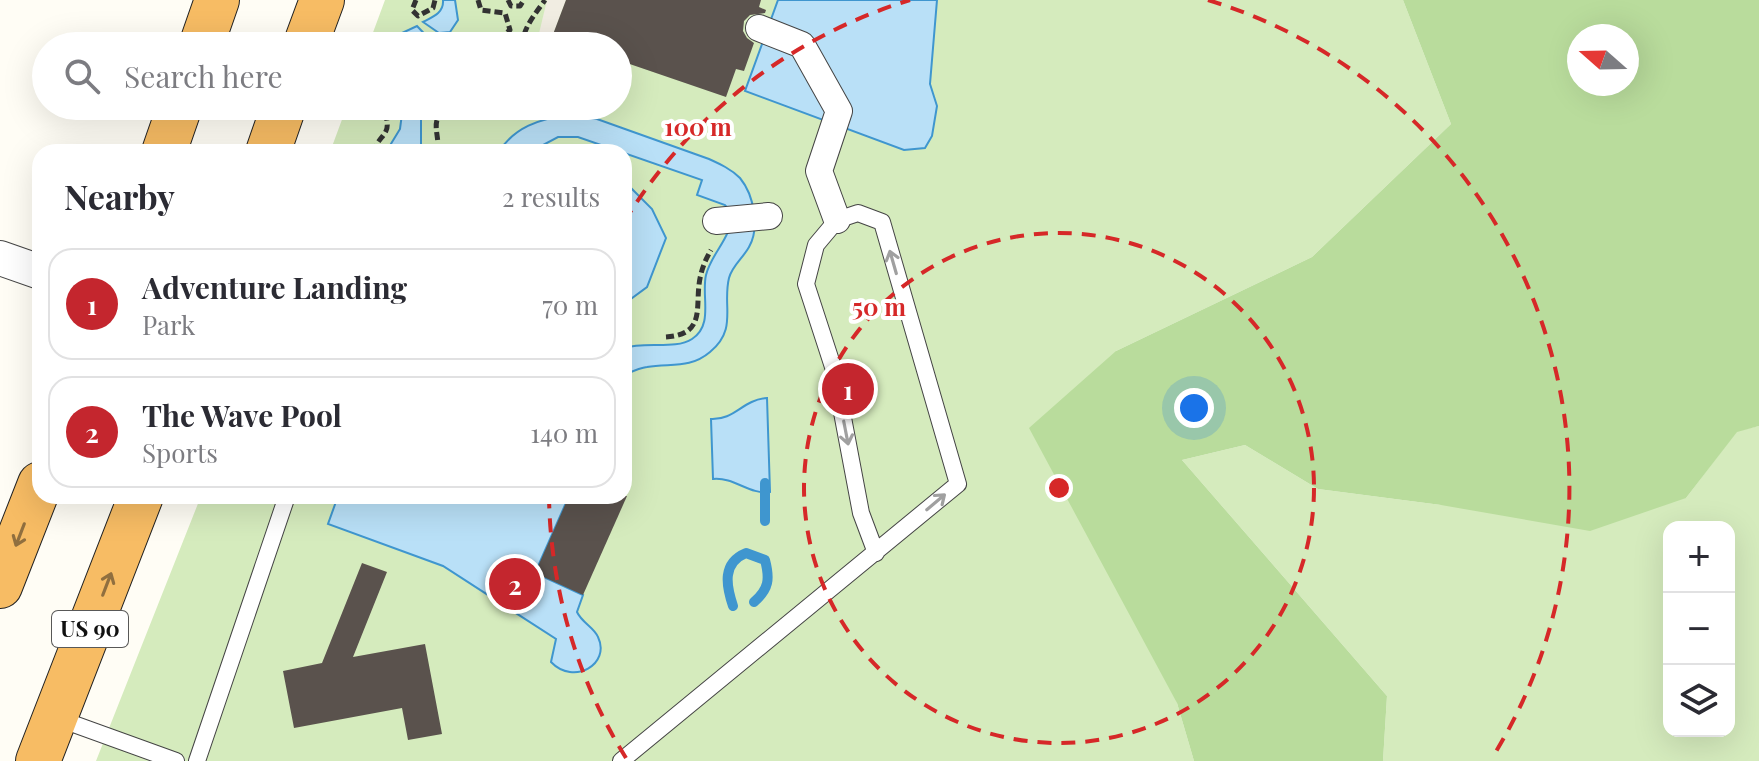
<!DOCTYPE html>
<meta charset="utf-8">
<style>
:root{--surface:#fff;--page:#f7f7f7;--text:#2b2b33;--muted:#7c7c81;--line:#e1e1e2;--accent:#c4262e}
body{margin:0;font-family:"Playfair Display",serif;background:var(--page);color:var(--text)}
.controls{position:absolute;right:24px;bottom:24px;display:grid;overflow:hidden;border-radius:16px;box-shadow:0 8px 32px #0002}
.controls button{width:72px;height:72px;display:grid;place-items:center;padding:0;border:0;border-bottom:2px solid var(--line);background:var(--surface);color:var(--text);font:40px sans-serif}
.compass{position:absolute;left:1567px;top:24px;width:72px;height:72px;border-radius:50%;background:var(--surface);box-shadow:0 8px 32px #0002;rotate:290deg}
.you{position:absolute;left:1194px;top:408px;width:28px;height:28px;margin:-20px;border:6px solid #fff;border-radius:50%;background:#1a73e8;box-shadow:0 0 0 12px #1a73e833}
.badge{display:grid;place-items:center;width:52px;height:52px;border-radius:50%;background:var(--accent);color:#fff;font-size:26px;font-weight:700}
.pin{position:absolute;translate:-50% -50%;border:4px solid #fff;box-shadow:0 2px 8px #0006}
.list{margin:0;padding:0;list-style:none}
h2{display:flex;justify-content:space-between;align-items:center;height:104px;margin:0;padding:0 32px;font-size:34px}
h2 small{font-size:26px;font-weight:400;color:var(--muted)}
.list li{display:grid;grid-template-columns:52px 1fr auto;gap:24px;align-items:center;box-sizing:border-box;height:112px;margin:0 16px 16px;padding:0 16px;border:2px solid var(--line);border-radius:24px}
.list b{display:block;font-size:30px;white-space:nowrap}
.list p{margin:0;font-size:26px;white-space:nowrap;color:var(--muted)}
.list em{font-size:26px;font-style:normal;color:var(--muted)}
.icon{flex:none;width:44px;height:44px;fill:none;stroke:currentColor;stroke-width:2;stroke-linecap:round;stroke-linejoin:round}
.map{position:relative;flex:none;width:1759px;height:761px;overflow:hidden}
.search{position:absolute;background:var(--surface);box-shadow:0 8px 32px #0002;left:32px;top:32px;width:600px;height:88px;display:flex;align-items:center;gap:20px;box-sizing:border-box;padding:0 28px;border-radius:44px;color:var(--muted);font-size:30px}
.panel{position:absolute;background:var(--surface);box-shadow:0 8px 32px #0002;left:32px;top:144px;width:600px;height:360px;border-radius:24px}
.map>svg:first-child{display:block}
</style>
<div class="map">
<svg width="1759" height="761" viewBox="0 0 1759 761">
<rect width="100%" height="100%" fill="#fffdf5"/>
<g fill="#d5ebbd" fill-rule="evenodd">
<path d="M385,0H1403L1451,124L1312,257L1116,351L1177,703L1194,761H96L201,496H624V152H330L347,106H618V46H368Z"/>
<path d="M1759,426V761H1383L1387,696L1182,460L1245,445L1318,489L1441,505L1686,498L1737,431ZM1669,527H1729V731H1669Z"/>
</g>
<path fill="#b9dc9c" fill-rule="evenodd" d="M1403,0H1759V426L1737,432L1686,498L1590,531L1441,505L1318,489L1245,445L1182,460L1387,696L1383,761H1194L1177,703L1029,428L1116,351L1312,257L1451,124ZM1579,36H1627V84H1579Z"/>
<path fill="#f1ede2" d="M547,0H566L552,37L545,46H536Z"/>
<g fill="#b9e0f7" stroke="#3f96cf" stroke-width="2">
<path d="M443,0H455L458,20L450,32L439,33L423,22C433,17 444,13 443,0Z"/>
<path d="M778,0H937L930,84L937,106L932,136L925,148L904,150L745,91Z"/>
<path d="M417,26L436,46H399L402,33Z"/>
<path d="M403,106H421V152H386L400,129Z"/>
<path d="M567,115L597,119L709,159C720,164 731,169 740,178C754,195 760,228 749,247C743,258 732,266 729,278C722,306 738,329 710,352C690,369 671,363 647,367C639,368 631,372 624,375V348C645,341 675,350 692,339C714,325 701,296 706,275C712,251 733,238 731,212L725,205L697,195L702,180L578,137H558L530,152H499C514,127 540,119 567,115Z"/>
<path d="M624,181L652,209L666,238L647,287L624,304Z"/>
<path d="M767,398L770,492C749,495 735,477 713,479L711,419C735,420 742,400 767,398Z"/>
<path d="M338,496H569L535,573L583,595L577,612C582,623 594,627 598,637C611,664 574,686 551,662L556,639L443,566L328,524Z"/>
</g>
<g fill="none" stroke-linecap="round" stroke-linejoin="round">
<g stroke="#3f96cf" stroke-width="10">
<path d="M765,483V521"/>
<path d="M733,606C726,585 722,563 746,553L765,560C770,579 769,589 754,602"/>
</g>
</g>
<g fill="#5a524d">
<path d="M566,0H761L759,7L766,10L765,13L750,15L744,21L743,31L747,38L754,43L744,71L736,69L726,97L618,60V46H578L552,37Z"/>
<path d="M569,496H627L583,595L535,573Z"/>
<path d="M362,563L387,572L353,657L425,644L442,734L408,740L402,708L294,728L283,671L322,663Z"/>
</g>
<g fill="none" stroke-linecap="round" stroke-linejoin="round">
<g stroke="#444" stroke-width="18">
<g id="service">
<path d="M57,718L176,761"/>
<path d="M197,761L287,496"/>
<path d="M621,761L958,484L882,222L858,213L837,220L816,245L806,284L834,370L861,513L876,553"/>
</g>
</g>
<g stroke="#444" stroke-width="28">
<g id="pedestrian">
<path d="M759,28L802,45L839,111L819,171L837,220"/>
<path d="M716,221L769,216"/>
</g>
</g>
<g stroke="#444" stroke-width="36">
<path id="minor" d="M0,258L40,272"/>
</g>
<g stroke="#222" stroke-width="46">
<g id="trunk">
<path d="M201,46L217,0"/>
<path d="M305,46L322,0"/>
<path d="M164,152L180,106"/>
<path d="M268,152L284,106"/>
<path d="M0,586L40,484"/>
<path d="M38,761L141,496"/>
</g>
</g>
<g stroke="#333" stroke-width="5" stroke-dasharray="8 4" stroke-linecap="butt">
<path d="M416,0L412,10L418,16L433,8L435,0"/>
<path d="M478,0L481,10L505,13L510,30L500,38L496,46"/>
<path d="M508,0L511,6H520L524,0"/>
<path d="M523,46C521,30 536,13 545,0"/>
<path d="M372,152C384,129 393,136 383,106"/>
<path d="M437,152C441,133 428,124 446,106"/>
<path d="M666,337C709,334 693,304 701,274C703,265 707,257 711,250"/>
</g>
<use href="#service" stroke="#fff" stroke-width="16"/>
<use href="#pedestrian" stroke="#fff" stroke-width="26"/>
<use href="#minor" stroke="#fff" stroke-width="34"/>
<use href="#trunk" stroke="#f7bc64" stroke-width="44"/>
</g>
<defs><path id="oneway-shaft" d="M-6 0H5M1.5-3L5.5 0L1.5 3" fill="none" stroke-width="1.6" stroke-linecap="round" stroke-linejoin="round" transform="scale(2)"/></defs>
<g stroke="#a0a0a0">
<use href="#oneway-shaft" transform="translate(893 262) rotate(-106)"/>
<use href="#oneway-shaft" transform="translate(846 433) rotate(79)"/>
<use href="#oneway-shaft" transform="translate(936 502) rotate(-40)"/>
</g>
<g stroke="#906f3f">
<use href="#oneway-shaft" transform="translate(20 535) rotate(111)"/>
<use href="#oneway-shaft" transform="translate(107 584) rotate(-69)"/>
</g>
<g fill="none" stroke="#d62828" stroke-width="4" stroke-dasharray="14 10">
<circle cx="1059" cy="488" r="255"/>
<path d="M626 758A510 510 0 0 1 549 497M624 222A510 510 0 0 1 910 0M1208 0A510 510 0 0 1 1492 758"/>
</g>
<g text-anchor="middle" stroke-width="8" stroke-linejoin="round" paint-order="stroke">
<rect fill="#fff" stroke="#585858" stroke-width="2" x="52" y="611" width="76" height="36" rx="6"/>
<g font-size="22" font-weight="bold" fill="#111">
<text x="90" y="637">US 90</text>
</g>
</g>
<circle cx="1059" cy="488" r="12" fill="#d62828" stroke="#fff" stroke-width="4"/>
<g font-size="24" text-anchor="middle" font-weight="bold" fill="#d62828" stroke="#fff" stroke-width="8" stroke-linejoin="round" paint-order="stroke">
<text x="698" y="136">100 m</text>
<text x="879" y="316">50 m</text>
</g>
</svg>
<div class="controls">
<button>+</button>
<button>−</button>
<button><svg class="icon" aria-label="layers" viewBox="0 0 24 24"><path d="M12 4l9 5-9 5-9-5zM3 14l9 5 9-5"/></svg></button>
</div>
<svg class="compass" viewBox="-18 -18 36 36"><path d="M0-13l5 13h-10z" fill="#e53935"/><path d="M0 13l5-13h-10z" fill="#7c7c81"/></svg>
<div class="you"></div>
<div class="pin badge" style="left:848px;top:389px">1</div>
<div class="pin badge" style="left:515px;top:584px">2</div>
<div class="search"><svg class="icon" aria-label="search" viewBox="0 0 24 24"><circle cx="10" cy="10" r="6"/><path d="M15 15l6 6"/></svg>Search here</div>
<section class="panel">
<h2>Nearby<small>2 results</small></h2>
<ul class="list">
<li><span class="badge">1</span><div><b>Adventure Landing</b><p>Park</p></div><em>70 m</em></li>
<li><span class="badge">2</span><div><b>The Wave Pool</b><p>Sports</p></div><em>140 m</em></li>
</ul>
</section>
</div>
